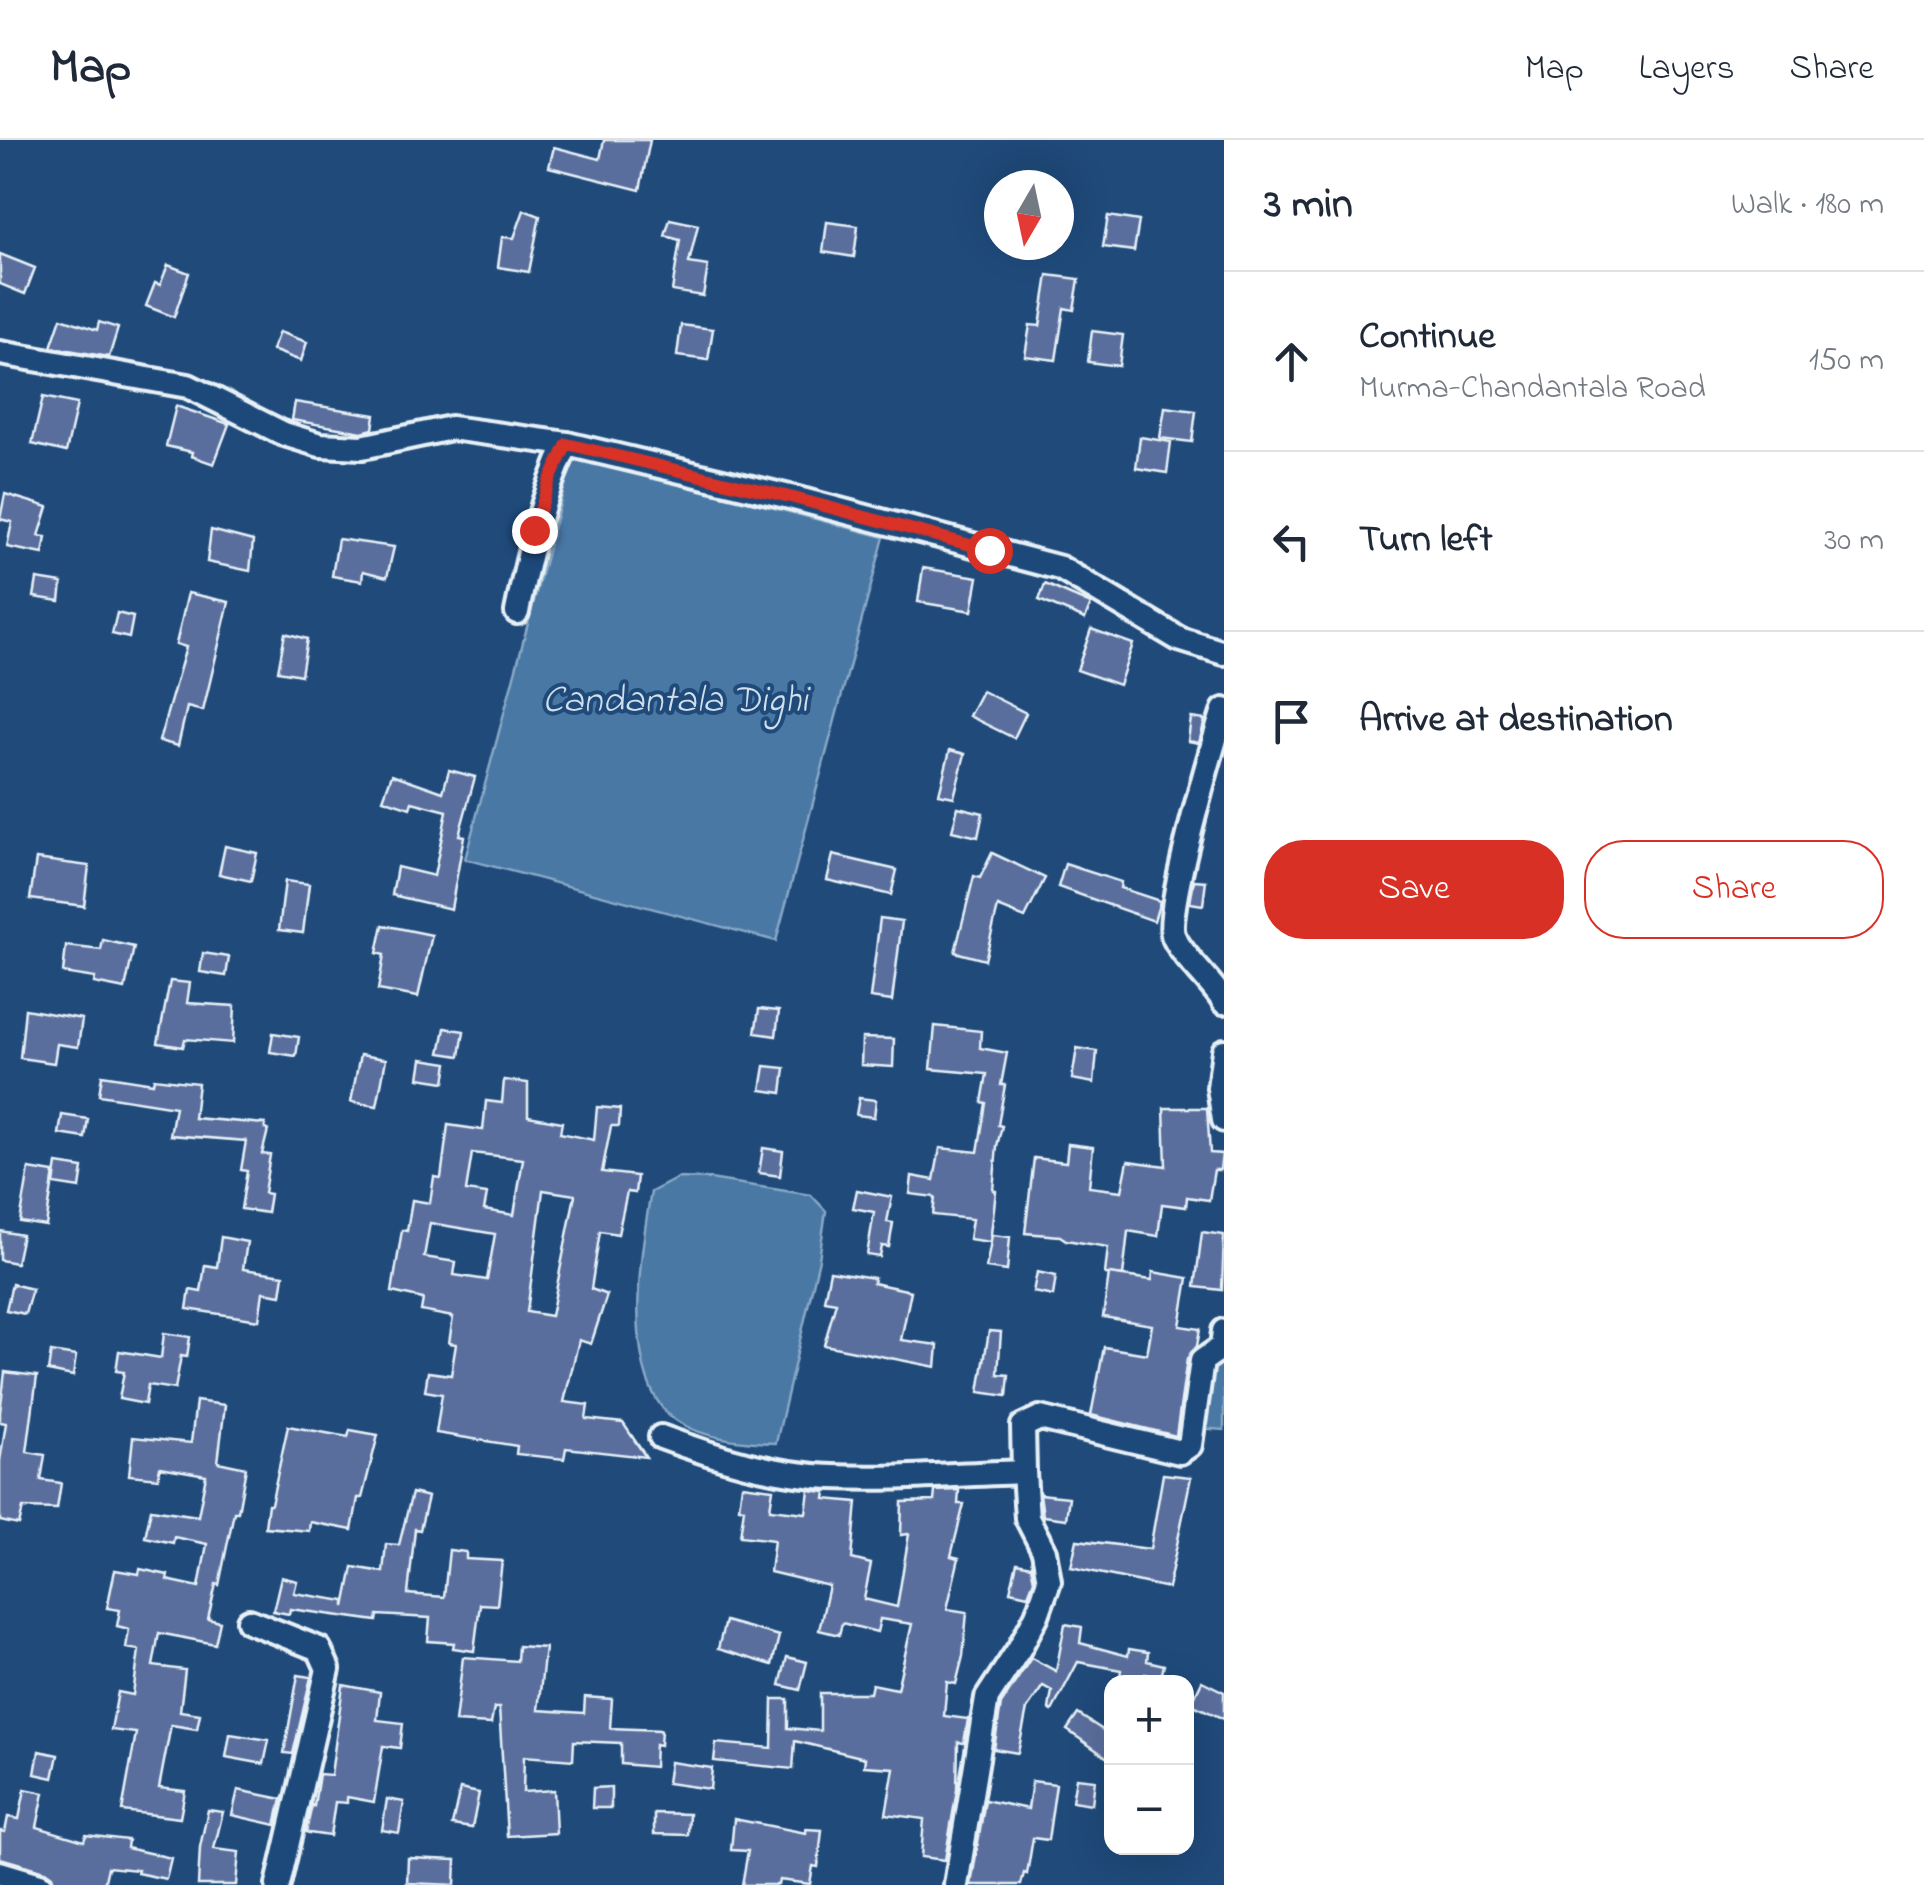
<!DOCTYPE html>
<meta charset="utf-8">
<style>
:root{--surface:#fff;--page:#f2f2f3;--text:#1f2937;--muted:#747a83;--line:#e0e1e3;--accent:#d93025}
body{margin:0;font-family:"Indie Flower",sans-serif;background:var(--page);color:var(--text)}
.controls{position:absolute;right:30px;bottom:30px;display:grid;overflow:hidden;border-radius:20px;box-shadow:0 10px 40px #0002}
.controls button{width:90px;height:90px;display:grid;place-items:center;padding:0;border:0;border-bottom:2px solid var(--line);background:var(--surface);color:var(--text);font:50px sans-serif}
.compass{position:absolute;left:984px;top:30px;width:90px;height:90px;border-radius:50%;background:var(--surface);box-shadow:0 10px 40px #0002;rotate:189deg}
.stop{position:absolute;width:30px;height:30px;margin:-22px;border:8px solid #d93025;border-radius:50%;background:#fff}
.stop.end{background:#d93025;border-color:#fff;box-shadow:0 2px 10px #0008}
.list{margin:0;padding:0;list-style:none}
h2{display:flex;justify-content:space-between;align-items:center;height:130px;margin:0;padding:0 40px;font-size:42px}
h2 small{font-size:32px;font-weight:400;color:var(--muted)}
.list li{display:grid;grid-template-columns:65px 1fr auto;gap:30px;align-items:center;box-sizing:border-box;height:180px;padding:0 40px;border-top:2px solid var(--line)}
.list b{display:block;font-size:38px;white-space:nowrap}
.list p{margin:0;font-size:32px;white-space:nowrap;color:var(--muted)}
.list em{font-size:32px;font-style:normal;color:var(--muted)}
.actions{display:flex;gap:20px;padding:30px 40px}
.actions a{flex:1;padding:22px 0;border:2px solid var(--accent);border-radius:40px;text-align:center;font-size:35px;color:var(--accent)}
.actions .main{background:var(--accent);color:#fff}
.icon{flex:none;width:55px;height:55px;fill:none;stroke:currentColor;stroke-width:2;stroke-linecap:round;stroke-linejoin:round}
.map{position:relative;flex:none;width:1224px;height:1745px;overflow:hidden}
header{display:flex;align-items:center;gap:60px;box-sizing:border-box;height:140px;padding:0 50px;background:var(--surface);border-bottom:2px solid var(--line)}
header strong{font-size:48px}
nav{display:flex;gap:55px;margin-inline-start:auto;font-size:35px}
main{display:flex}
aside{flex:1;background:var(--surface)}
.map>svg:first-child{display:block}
</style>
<header>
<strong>Map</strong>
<nav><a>Map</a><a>Layers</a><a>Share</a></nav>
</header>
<main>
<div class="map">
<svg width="1224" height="1745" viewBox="0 0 1224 1745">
<rect width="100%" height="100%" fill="#1f4a7a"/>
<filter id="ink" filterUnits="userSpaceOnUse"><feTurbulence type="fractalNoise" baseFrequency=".01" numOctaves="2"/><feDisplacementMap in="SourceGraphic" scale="20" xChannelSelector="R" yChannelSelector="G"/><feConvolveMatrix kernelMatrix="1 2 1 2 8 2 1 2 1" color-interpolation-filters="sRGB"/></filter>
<g filter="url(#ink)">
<g fill="#4978a5" stroke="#89a8c6" stroke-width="2.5">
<path d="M573,315L884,397L776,801L465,719Z"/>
<path d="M678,1038L710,1039L811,1055L826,1071L819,1119L776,1303C739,1302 685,1298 661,1266C624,1216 641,1109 651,1052Z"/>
<path d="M1224,1214V1290L1198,1288L1209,1224Z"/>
</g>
<g fill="#5a6e9d" stroke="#e8f1f8" stroke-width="2.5" fill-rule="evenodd">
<path d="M604,0H650L640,50L549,27L554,7L600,19Z"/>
<path d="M524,70L540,76L529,132L498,127L502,97L514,98Z"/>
<path d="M1108,76L1139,81L1134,111L1103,107Z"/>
<path d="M670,79L698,85L689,123L708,126L703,156L672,151L680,100L665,96Z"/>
<path d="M827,82L858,86L854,117L823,112Z"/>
<path d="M0,114L35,128L25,154L0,144Z"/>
<path d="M168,125L189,133L174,177L146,166L155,143L160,145Z"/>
<path d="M1048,135L1079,139L1074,170L1064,168L1056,220L1025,216L1030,185L1040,186Z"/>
<path d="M61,178L97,190L99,182L118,188L109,217L51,207Z"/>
<path d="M681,185L713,189L708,220L677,216Z"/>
<path d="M1092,191L1123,195L1119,226L1088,222Z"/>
<path d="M279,192L307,202L301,221L272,210Z"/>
<path d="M43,257L77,264L66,312L32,304Z"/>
<path d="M295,262L375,275L373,289L362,292L292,280Z"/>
<path d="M176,266L229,284L214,324L191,316L192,312L166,306Z"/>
<path d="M1165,267L1196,271L1192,302L1160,298Z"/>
<path d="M1140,297L1171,302L1167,333L1136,328Z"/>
<path d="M5,354L48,367L39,396L46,397L43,414L7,407L12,382L0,379Z"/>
<path d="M211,390L253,401L250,431L207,422Z"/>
<path d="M338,399L394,407L387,437L363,431L362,441L332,436Z"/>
<path d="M923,428L978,437L972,471L918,462Z"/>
<path d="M37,439L62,443L60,461L34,457Z"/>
<path d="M1045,444L1091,464L1085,479L1039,460Z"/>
<path d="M188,453L229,462L203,571L187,567L178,606L159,601L186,507L176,504Z"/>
<path d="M117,473L133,477L129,498L112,494Z"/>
<path d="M1091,489L1133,504L1119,545L1077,530Z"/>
<path d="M285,493L307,499L301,535L278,531Z"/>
<path d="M982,551L1026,573L1014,598L969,576Z"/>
<path d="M1191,578L1205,580L1199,603L1188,601Z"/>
<path d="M950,610L965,614L954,657L939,654Z"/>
<path d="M449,630L475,637L459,695L464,696L451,769L392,755L397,727L434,736L447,671L412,662L410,668L383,659L392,634L443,652Z"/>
<path d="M958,667L983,673L978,697L952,691Z"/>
<path d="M225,706L257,713L251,741L219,734Z"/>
<path d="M992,713L1045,738L1025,778L998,767L985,820L955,812L974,736L980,738Z"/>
<path d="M833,715L897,730L891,755L827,740Z"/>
<path d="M36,719L89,726L84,766L30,759Z"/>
<path d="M1065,724L1121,742L1120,748L1160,761L1154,781L1058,747Z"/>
<path d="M1194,740L1206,741L1203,765L1190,763Z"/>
<path d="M285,741L309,744L303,793L279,790Z"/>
<path d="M880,778L902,781L892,861L870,858Z"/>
<path d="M383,785L432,795L418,857L378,850L384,815L377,813Z"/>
<path d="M103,800L134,807L125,849L94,843L95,838L63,833L66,806L101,810Z"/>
<path d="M203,813L229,817L226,836L200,832Z"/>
<path d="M170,841L190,843L187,863L235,866L233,903L185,899L183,907L158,903Z"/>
<path d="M25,869L82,879L78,907L57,904L54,923L20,918Z"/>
<path d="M759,869L779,871L776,896L755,893Z"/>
<path d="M935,886L981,891L980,908L1007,913L1001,945H1005L998,985L1002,986L997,1006L993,1050L996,1051L990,1102L969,1099L972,1079L933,1075L935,1057L910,1054L912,1036L934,1040L940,1008L978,1012L986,963L982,962L987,934L931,929Z"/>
<path d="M445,888L464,891L460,916L440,913Z"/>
<path d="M273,893L299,897L296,916L270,912Z"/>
<path d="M862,898L894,899L893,927L861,925Z"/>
<path d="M1077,908L1097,911L1094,943L1072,939Z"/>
<path d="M360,915L386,919L377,966L351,962Z"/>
<path d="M422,919L448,923L445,942L419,938Z"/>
<path d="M765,926L785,928L782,953L761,950Z"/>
<path d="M102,935L153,943L154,938L198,943L194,978L265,984V989L268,990L262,1014L270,1015L264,1053L270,1054L267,1073L241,1069L247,1031L241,1030L246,1001L170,995L175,967L99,955Z"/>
<path d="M504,940L528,943V976L562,982L560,993L594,1000L597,967L620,969L619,986H611L602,1032L637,1036L635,1053L627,1052L618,1094L600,1091L591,1149L607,1155L591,1204L579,1200L564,1262L588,1265L586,1279L623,1283L646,1317L566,1308L564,1319L516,1314L517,1306L436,1293L442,1254L425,1251L428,1232L451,1235L456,1204L449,1203L453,1177L421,1171L423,1159L392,1152L402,1090L407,1091L412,1060L430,1063L434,1037L441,1038L448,985L483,990L486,961L502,963ZM472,1013L523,1019L514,1075L484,1070L487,1054L466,1051ZM543,1050L575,1055L551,1176L527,1172ZM430,1083L495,1094L487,1140L454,1135L456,1122L424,1117Z"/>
<path d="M859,958L876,960L874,977L856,975Z"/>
<path d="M1164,968H1207L1210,1013L1222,1014L1220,1030H1214L1209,1060L1187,1057L1186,1067L1162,1064L1158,1096L1128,1091L1123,1136L1105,1134L1108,1107L1066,1100L1060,1096L1025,1093L1034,1018L1066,1022L1068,1004L1093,1007L1089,1047L1122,1051L1128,1021L1166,1026Z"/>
<path d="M62,975L88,979L85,998L59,994Z"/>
<path d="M763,1008L783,1011L780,1036L759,1033Z"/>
<path d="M57,1024L83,1028L80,1048L54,1044Z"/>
<path d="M29,1029L54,1033L46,1086L20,1082Z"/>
<path d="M857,1050L892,1057L887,1082L893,1083L889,1107L882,1106L880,1117L867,1115L874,1072L853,1068Z"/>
<path d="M0,1091L22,1095L16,1123L0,1120Z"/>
<path d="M1202,1092L1224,1095L1222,1150L1195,1147Z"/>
<path d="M992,1095L1010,1097L1007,1131L986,1128Z"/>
<path d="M221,1097L247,1102L243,1129L284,1135L281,1155L263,1152L259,1180L187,1169L190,1150L201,1152L205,1125L217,1127Z"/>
<path d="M830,1131L874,1138L873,1143L911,1151L901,1200L938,1205L936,1227L824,1205L836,1162L824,1160Z"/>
<path d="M1037,1132L1056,1136L1053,1156L1033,1152Z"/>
<path d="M1153,1132L1188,1138L1180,1186L1200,1189L1197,1206L1187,1219L1176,1296L1091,1275L1104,1207L1147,1214L1152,1185L1103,1177L1109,1134L1152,1140Z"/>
<path d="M12,1144L32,1149L25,1174L6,1170Z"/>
<path d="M989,1191L1001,1192L998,1234L1009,1235L1007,1256L979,1252Z"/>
<path d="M164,1193L190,1197L187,1217L181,1216L175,1249L148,1245L145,1264L119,1259L124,1232L116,1231L119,1211L161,1218Z"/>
<path d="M51,1212L76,1216L73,1236L48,1231Z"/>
<path d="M5,1232L37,1236L27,1312L45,1315L41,1340L61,1343L57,1369L23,1368L19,1385L0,1381V1321L6,1283L0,1282V1272Z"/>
<path d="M196,1261L225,1265L218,1322L246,1328L238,1372H234L219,1445L216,1444L208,1479L220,1482L215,1504L159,1493L153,1526L185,1530L180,1571L200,1574L197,1589L171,1585L159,1648L185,1651L180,1678L122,1671L136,1593L111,1590L118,1552L133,1555L139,1510L126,1508L129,1489L117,1486L120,1470L107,1468L115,1430L139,1434L140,1429L168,1435L167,1440L199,1447L207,1404L174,1397L173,1403L145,1397L151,1369L198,1376L206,1335L160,1327L158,1338L129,1335L133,1297L191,1303Z"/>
<path d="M288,1286L348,1297L350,1290L378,1295L362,1358H358L352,1390L310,1382L309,1391L265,1387L268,1364H271Z"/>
<path d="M1163,1334L1191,1337L1168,1448L1071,1427L1077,1400L1150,1409Z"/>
<path d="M742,1345L773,1349L770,1369L806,1373L809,1350L826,1352L825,1359L857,1362L852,1419L871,1424L864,1459L897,1467L909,1394L901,1395L902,1362L934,1361L935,1351L959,1350L958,1364H964L951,1416L959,1418L947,1469L967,1472L963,1516L956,1544L947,1542L944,1576L968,1579L964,1603L958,1602L957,1650L945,1720L921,1717L924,1679L886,1674L894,1628L864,1626L865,1618L795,1601L793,1629L714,1621L716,1603L772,1608L773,1559H788V1588L820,1591V1553H870L872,1544L897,1549L912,1484L880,1479L877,1492L842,1483L839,1495L819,1490L829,1446L770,1432L774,1400L740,1396L744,1368L739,1367Z"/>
<path d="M412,1353L428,1357L420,1390L415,1389L408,1454L444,1457L449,1410L466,1412V1419L502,1421L497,1465L480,1464L474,1511L453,1508L454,1503L428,1501L430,1478L378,1475L377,1481L290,1469L289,1474L273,1471L281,1437L297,1441L294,1453L345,1461V1467L353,1427L383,1432L386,1404L399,1405Z"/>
<path d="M1040,1354L1069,1357L1066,1379L1043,1376Z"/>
<path d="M1017,1423L1031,1426L1034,1440L1028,1455L1010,1451Z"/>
<path d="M725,1481L779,1496L772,1525L718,1509Z"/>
<path d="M1065,1484L1082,1487L1080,1503L1128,1516L1129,1509L1148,1512L1147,1521L1164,1525L1161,1537L1145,1534L1144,1542H1119L1121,1530L1078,1522L1052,1571L1049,1569L1052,1551L1043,1546L1027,1569L1018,1613L994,1609L1001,1564L1031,1518L1056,1531Z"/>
<path d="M518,1506L545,1508L538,1570L584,1573L585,1557L612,1559L610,1588L661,1590L660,1605L655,1604L654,1627L621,1624V1603L574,1601L573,1620L524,1616L523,1652L554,1650L556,1693L507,1696L499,1568H494L491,1584L455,1582L463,1517L517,1521Z"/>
<path d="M787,1517L807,1522L800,1550L780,1545Z"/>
<path d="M298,1535L311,1537L293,1614L284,1613Z"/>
<path d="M1202,1541L1224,1552V1579L1191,1564Z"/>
<path d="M343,1545L380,1552L377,1580L403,1583L400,1608L383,1606L374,1662L347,1657V1663L335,1662L330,1696L309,1693L306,1692L312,1665L314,1666L319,1634L331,1635Z"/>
<path d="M1078,1574L1112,1596V1621L1067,1590Z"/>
<path d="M230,1594L269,1600L264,1624L226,1617Z"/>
<path d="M39,1611L58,1615L53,1638L35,1634Z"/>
<path d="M670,1622L712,1628L710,1649L667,1643Z"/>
<path d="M1076,1638L1095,1640L1092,1664L1072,1661Z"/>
<path d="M1032,1641L1056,1644L1048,1700L1033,1698L1027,1734L1024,1733L1021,1745H971L985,1660L1028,1669Z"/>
<path d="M611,1647V1668H592L593,1648Z"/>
<path d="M25,1649L44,1653L37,1687L84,1701L86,1695L128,1700L127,1708L171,1718L166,1739L137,1733L138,1730L108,1727L104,1745H55L52,1736L45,1731L0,1718V1691L5,1692L8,1677L19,1679Z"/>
<path d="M460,1649L479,1653L472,1688L452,1685Z"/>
<path d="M238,1650L282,1659L276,1685L232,1675Z"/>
<path d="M387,1659L404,1662L399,1693L382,1690Z"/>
<path d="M208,1670L223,1672L214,1709L239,1712L236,1745H198L200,1707Z"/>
<path d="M654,1673L689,1674L688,1695L654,1694Z"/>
<path d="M734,1679L806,1693V1689L822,1690L818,1727L813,1726L810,1744L779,1740L778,1745H742L748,1711L731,1710Z"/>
<path d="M408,1718L456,1720L455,1745L407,1743Z"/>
</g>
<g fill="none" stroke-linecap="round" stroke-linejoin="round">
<g stroke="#e8f1f8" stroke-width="30">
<g id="minor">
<path d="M0,213L188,246L284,294L320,305L362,307L451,288L567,304L794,358L1060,428L1179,499L1224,513"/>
<path d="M517,472C529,413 541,359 567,304"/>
<path d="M1224,570C1213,604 1165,769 1173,795C1181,816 1211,840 1224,862"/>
<path d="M1224,911L1219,948L1224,980"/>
<path d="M661,1297C715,1317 774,1335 832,1337C895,1340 960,1334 1024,1332L1027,1378L1044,1411L1049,1441L1037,1475L1019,1509L987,1558L956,1745"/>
<path d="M1024,1332L1023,1286L1040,1278L1180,1312L1190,1305L1202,1221L1222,1207L1224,1191"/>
<path d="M249,1481L319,1509L328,1529L278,1745"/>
<path d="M0,1733L40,1745"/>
</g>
</g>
<use href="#minor" stroke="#1f4a7a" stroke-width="22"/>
</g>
</g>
<g fill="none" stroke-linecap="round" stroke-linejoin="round" filter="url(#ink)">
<path stroke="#d93025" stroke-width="12" d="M534,390L549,342L567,304L794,358L989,410"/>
</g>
<g text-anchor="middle" stroke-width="8" stroke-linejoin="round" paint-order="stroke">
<g font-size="38" font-style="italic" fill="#d0dfec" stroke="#1f4a7a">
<text x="675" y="571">Candantala Dighi</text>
</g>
</g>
</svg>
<div class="controls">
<button>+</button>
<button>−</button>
</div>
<svg class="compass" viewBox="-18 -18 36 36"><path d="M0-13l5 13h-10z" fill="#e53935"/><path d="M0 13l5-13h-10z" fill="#747a83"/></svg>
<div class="stop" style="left:989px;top:410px"></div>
<div class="stop end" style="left:534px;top:390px"></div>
</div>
<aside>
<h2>3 min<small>Walk · 180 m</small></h2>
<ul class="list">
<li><svg class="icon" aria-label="ahead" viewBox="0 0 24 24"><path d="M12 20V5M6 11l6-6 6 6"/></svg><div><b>Continue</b><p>Murma-Chandantala Road</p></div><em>150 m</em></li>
<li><svg class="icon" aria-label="left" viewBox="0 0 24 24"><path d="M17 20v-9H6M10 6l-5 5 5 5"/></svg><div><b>Turn left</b></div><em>30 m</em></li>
<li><svg class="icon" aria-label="arrive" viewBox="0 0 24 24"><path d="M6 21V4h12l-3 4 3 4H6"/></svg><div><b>Arrive at destination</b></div></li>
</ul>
<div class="actions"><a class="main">Save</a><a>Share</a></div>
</aside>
</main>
